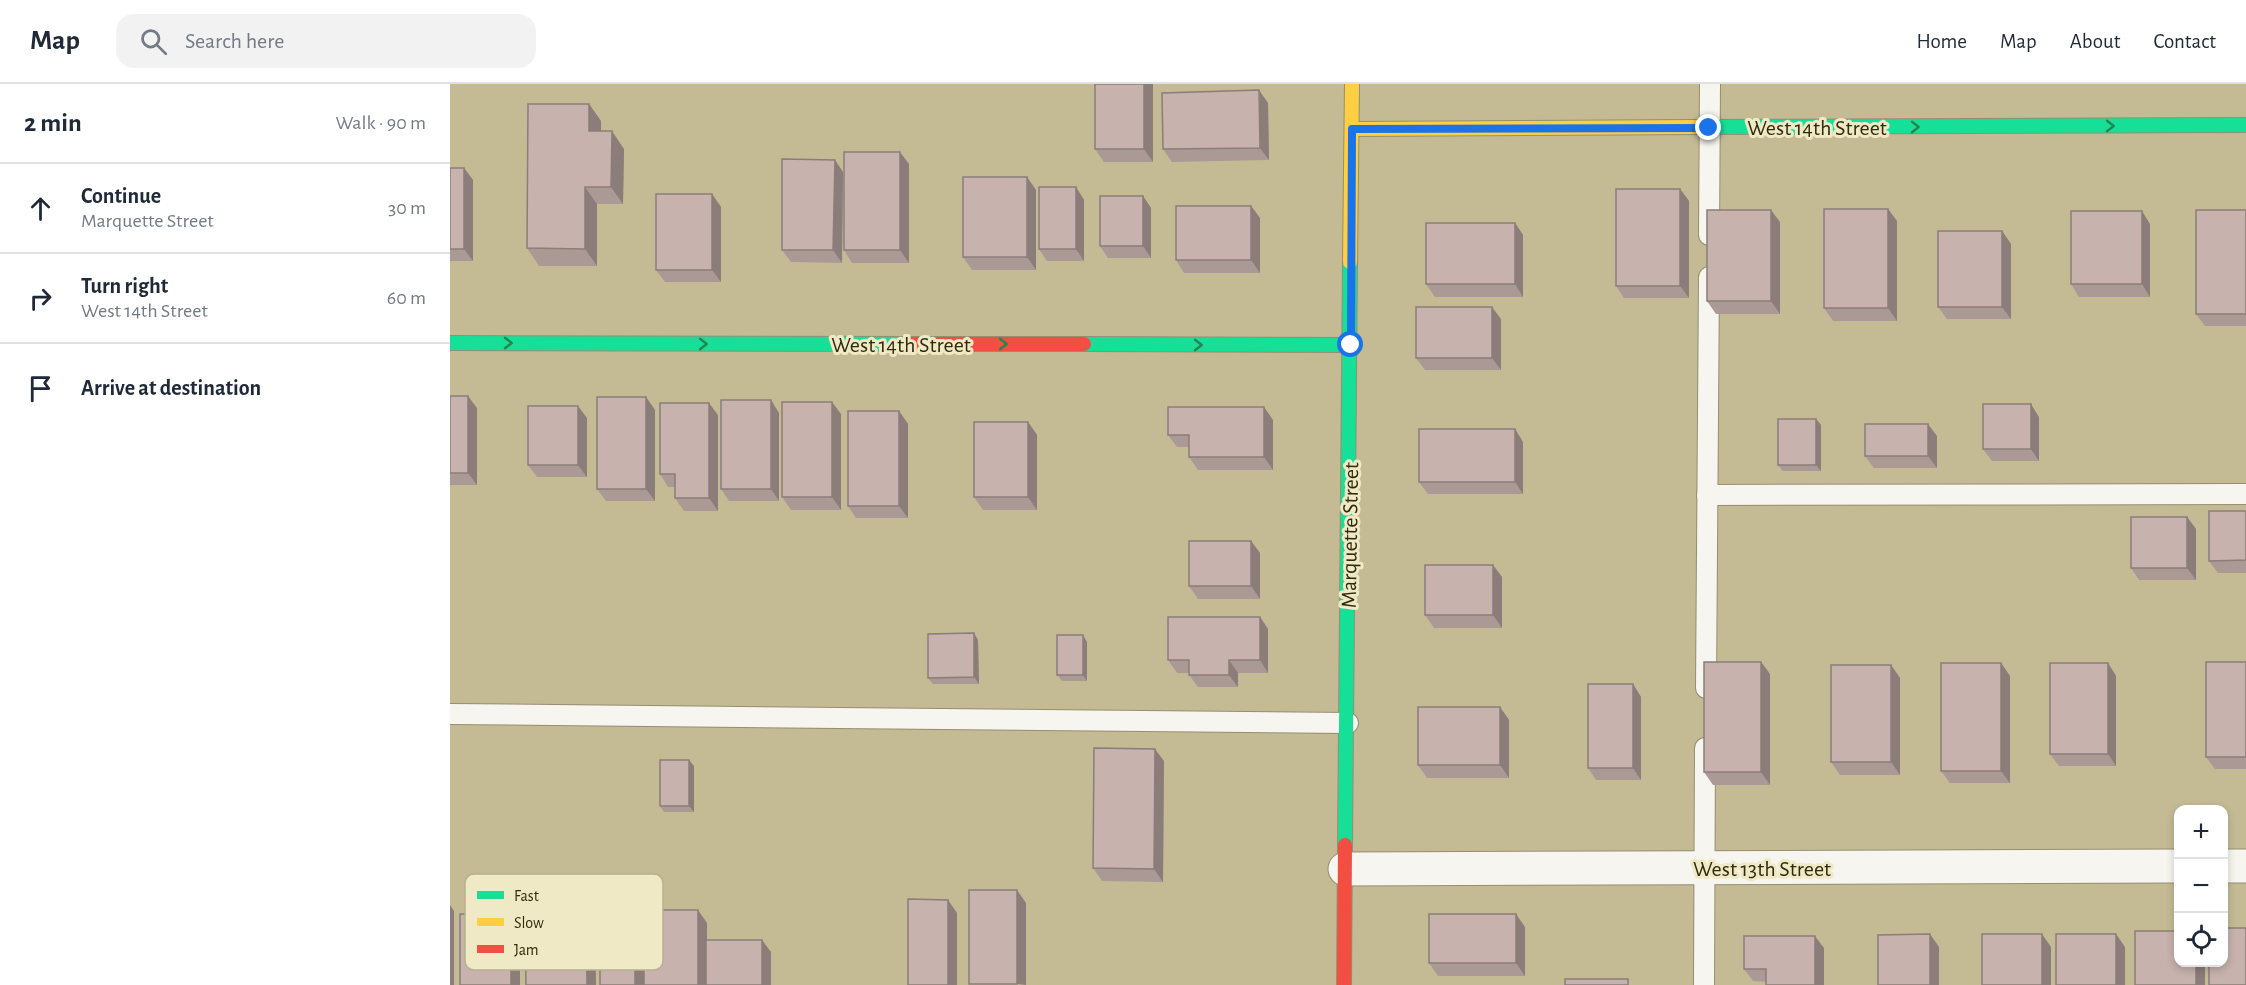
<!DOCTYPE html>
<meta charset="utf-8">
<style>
:root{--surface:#fff;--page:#f2f2f3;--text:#1f2937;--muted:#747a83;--line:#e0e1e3}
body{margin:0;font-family:"Alegreya Sans",sans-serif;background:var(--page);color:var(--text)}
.controls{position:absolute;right:18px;bottom:18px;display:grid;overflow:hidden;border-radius:12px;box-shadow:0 3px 9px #0003}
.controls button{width:54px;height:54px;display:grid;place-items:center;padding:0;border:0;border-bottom:2px solid var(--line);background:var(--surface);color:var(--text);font:30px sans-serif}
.stop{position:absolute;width:18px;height:18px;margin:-14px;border:4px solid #1a73e8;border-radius:50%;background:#fff}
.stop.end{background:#1a73e8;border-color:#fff;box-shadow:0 2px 6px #0008}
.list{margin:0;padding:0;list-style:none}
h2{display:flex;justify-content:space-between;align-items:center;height:78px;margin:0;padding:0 24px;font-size:26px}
h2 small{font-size:20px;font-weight:400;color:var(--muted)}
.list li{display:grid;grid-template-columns:39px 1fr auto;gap:18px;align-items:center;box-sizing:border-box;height:90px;padding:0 24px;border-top:2px solid var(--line)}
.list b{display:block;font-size:22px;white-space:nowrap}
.list p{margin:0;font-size:20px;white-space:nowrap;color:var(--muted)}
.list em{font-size:20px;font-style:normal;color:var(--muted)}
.icon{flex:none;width:33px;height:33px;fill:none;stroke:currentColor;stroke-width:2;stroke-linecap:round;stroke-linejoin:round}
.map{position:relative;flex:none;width:1796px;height:901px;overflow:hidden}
header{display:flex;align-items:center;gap:36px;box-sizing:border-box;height:84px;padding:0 30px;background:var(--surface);border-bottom:2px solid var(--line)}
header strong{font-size:28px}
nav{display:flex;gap:33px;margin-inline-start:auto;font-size:21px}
.search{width:420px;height:54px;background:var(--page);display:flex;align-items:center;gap:15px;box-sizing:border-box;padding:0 21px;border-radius:18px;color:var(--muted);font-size:22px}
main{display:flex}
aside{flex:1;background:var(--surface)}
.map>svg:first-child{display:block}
</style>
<header>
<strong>Map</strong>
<div class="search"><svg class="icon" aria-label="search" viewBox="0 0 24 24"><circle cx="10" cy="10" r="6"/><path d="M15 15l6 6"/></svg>Search here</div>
<nav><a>Home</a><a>Map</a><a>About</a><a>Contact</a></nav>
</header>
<main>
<aside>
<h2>2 min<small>Walk · 90 m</small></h2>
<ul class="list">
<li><svg class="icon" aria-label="ahead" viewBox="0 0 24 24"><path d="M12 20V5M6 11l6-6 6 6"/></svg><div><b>Continue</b><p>Marquette Street</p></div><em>30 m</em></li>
<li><svg class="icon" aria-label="right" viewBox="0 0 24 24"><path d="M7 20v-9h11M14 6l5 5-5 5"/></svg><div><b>Turn right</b><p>West 14th Street</p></div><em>60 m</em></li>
<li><svg class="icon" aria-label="arrive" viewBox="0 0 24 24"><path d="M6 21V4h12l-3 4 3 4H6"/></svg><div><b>Arrive at destination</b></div></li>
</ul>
</aside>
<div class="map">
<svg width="1796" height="901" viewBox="0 0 1796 901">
<rect width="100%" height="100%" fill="#c4bb95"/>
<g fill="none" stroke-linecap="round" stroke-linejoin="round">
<g stroke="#958e70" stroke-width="22">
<g id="lane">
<path d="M1259,151L1260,0"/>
<path d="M1257,411L1796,410"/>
<path d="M1256,604L1259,193"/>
<path d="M0,630L898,639"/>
<path d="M1254,901L1255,664"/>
</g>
</g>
<g stroke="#958e70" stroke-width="35">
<g id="street">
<path d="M1774,782H1796"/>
<path d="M895,785L1728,782"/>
</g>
</g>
<g stroke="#958e70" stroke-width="16">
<g id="fast">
<path d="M1250,43L1796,41"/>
<path d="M0,259L461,260"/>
<path d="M634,260L901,261"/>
<path d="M895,761L900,178"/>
</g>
</g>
<g stroke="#958e70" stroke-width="16">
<g id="slow">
<path d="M902,45L1250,43"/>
<path d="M900,178L902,0"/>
</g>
</g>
<g stroke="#958e70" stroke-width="16">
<g id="jam">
<path d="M461,260H634"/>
<path d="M894,901L895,761"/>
</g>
</g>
<use href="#lane" stroke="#f6f5ef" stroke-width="20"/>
<use href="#street" stroke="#f6f5ef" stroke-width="33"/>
<use href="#fast" stroke="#16e098" stroke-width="14"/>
<use href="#slow" stroke="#ffcf43" stroke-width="14"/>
<use href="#jam" stroke="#f24e42" stroke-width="14"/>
</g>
<g fill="#ab9995">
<path d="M703,0V78H654L645,65Z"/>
<path d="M818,19L819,76L722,78L713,65Z"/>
<path d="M139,20L151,37V47L174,65L173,120H147V182H89L77,164Z"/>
<path d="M385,76L393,88L392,179L341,178L332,166Z"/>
<path d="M459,80V179H402L394,166Z"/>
<path d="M0,84H14L23,96V177H0Z"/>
<path d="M577,93L586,106V186H522L513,173Z"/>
<path d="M626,103L634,116V177H597L589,165Z"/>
<path d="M1230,105L1239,117V214H1174L1166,202Z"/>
<path d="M262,110L271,123V198H215L206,186Z"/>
<path d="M693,112L701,124V174H658L650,162Z"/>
<path d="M801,122L810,134V189H734L726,176Z"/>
<path d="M1438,125L1447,137V237H1383L1374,224Z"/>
<path d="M1796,126V242H1755L1746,230Z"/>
<path d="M1330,138V230H1266L1257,217Z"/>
<path d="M1065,139L1073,151V213H985L976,200Z"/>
<path d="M1700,140V213H1629L1621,200Z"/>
<path d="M1552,147L1561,160V235H1497L1488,223Z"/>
<path d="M1051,235V286H975L966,274Z"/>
<path d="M0,312L27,324V401H0Z"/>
<path d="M196,313L205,326V417H156L147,405Z"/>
<path d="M449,327L458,340V434H406L398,422Z"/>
<path d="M329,329V417H279L271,405Z"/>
<path d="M391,330V426H341L332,413Z"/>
<path d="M268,331V427H234L225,414V403H218L210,390Z"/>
<path d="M1589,333V377H1542L1533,365Z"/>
<path d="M137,334V393H87L78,381Z"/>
<path d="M1366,335L1371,341V387H1333L1328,381Z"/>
<path d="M823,336V386H748L739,373V363H727L718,351Z"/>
<path d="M578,338L587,351V426H533L524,413Z"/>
<path d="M1065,345L1073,358V410H978L969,398Z"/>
<path d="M1487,352V384H1424L1415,372Z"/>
<path d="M1796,427V489H1768L1759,477Z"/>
<path d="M1737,433L1746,445V496H1689L1681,484Z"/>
<path d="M801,457L810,469V515H748L739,502Z"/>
<path d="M1043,481L1052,493V544H984L975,531Z"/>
<path d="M810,533L818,545V589H788V603H748L739,591V589H727L718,576Z"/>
<path d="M528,556L529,600H483L478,594Z"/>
<path d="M637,558V597H612L607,591Z"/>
<path d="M1311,578L1320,590V701H1263L1254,688Z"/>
<path d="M1796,578V685H1765L1756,673Z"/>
<path d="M1551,579L1560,592V699H1500L1491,687Z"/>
<path d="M1658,579L1666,592V682H1609L1600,670Z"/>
<path d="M1441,581L1450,594V691H1390L1381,678Z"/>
<path d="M1183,600L1191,613V696H1146L1138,684Z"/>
<path d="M1050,623L1059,636V694H977L968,681Z"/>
<path d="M714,677L713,798L652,797L643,784Z"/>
<path d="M244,682V728H214L210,722Z"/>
<path d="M1075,843V892H988L979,879Z"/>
<path d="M1374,864V901L1303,897L1294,885Z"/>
</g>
<g fill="#8b7d79">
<path d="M694,0H703V78L694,65Z"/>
<path d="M809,6L818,19L819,76L810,64Z"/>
<path d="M139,20L151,37V65L139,47Z"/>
<path d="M162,47L174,65L173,120L161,103Z"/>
<path d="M450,68L459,80V179L450,166Z"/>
<path d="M385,76L393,88L392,179L383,166Z"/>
<path d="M14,84L23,96V177L14,165Z"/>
<path d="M577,93L586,106V186L577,173Z"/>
<path d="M135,103L147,120V182L135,165Z"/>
<path d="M626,103L634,116V177L626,165Z"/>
<path d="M1230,105L1239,117V214L1230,202Z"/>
<path d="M262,110L271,123V198L262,186Z"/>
<path d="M693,112L701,124V174L693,162Z"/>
<path d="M801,122L810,134V189L801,176Z"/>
<path d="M1438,125L1447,137V237L1438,224Z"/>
<path d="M1321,126L1330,138V230L1321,217Z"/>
<path d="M1692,127L1700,140V213L1692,200Z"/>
<path d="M1065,139L1073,151V213L1065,200Z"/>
<path d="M1552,147L1561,160V235L1552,223Z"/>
<path d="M1042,223L1051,235V286L1042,274Z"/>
<path d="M18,312L27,324V401L18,389Z"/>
<path d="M196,313L205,326V417L196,405Z"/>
<path d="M321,316L329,329V417L321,405Z"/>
<path d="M382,318L391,330V426L382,413Z"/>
<path d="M259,319L268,331V427L259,414Z"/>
<path d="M1581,320L1589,333V377L1581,365Z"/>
<path d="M128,322L137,334V393L128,381Z"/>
<path d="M814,323L823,336V386L814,373Z"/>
<path d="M449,327L458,340V434L449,422Z"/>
<path d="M1366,335L1371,341V387L1366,381Z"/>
<path d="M578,338L587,351V426L578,413Z"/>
<path d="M1478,340L1487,352V384L1478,372Z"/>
<path d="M1065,345L1073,358V410L1065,398Z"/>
<path d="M1737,433L1746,445V496L1737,484Z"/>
<path d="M801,457L810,469V515L801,502Z"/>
<path d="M1043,481L1052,493V544L1043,531Z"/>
<path d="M810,533L818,545V589L810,576Z"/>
<path d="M524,549L528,556L529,600L524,593Z"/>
<path d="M633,551L637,558V597L633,591Z"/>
<path d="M779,576L788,589V603L779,591Z"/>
<path d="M1311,578L1320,590V701L1311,688Z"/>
<path d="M1551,579L1560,592V699L1551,687Z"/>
<path d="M1658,579L1666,592V682L1658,670Z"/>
<path d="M1441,581L1450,594V691L1441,678Z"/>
<path d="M1183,600L1191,613V696L1183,684Z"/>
<path d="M1050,623L1059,636V694L1050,681Z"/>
<path d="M705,665L714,677L713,798L704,785Z"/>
<path d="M239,676L244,682V728L239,722Z"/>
<path d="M567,806L576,819V901L567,900Z"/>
<path d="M136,810L145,822L146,901H137Z"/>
<path d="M185,813L194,826V901H185Z"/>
<path d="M498,816L507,829V901H498Z"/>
<path d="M0,821L4,827V901H0Z"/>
<path d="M248,826L257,839V901H248Z"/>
<path d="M61,830L70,843V901H61Z"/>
<path d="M1066,830L1075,843V892L1066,879Z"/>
<path d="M1480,850L1489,863V901H1480Z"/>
<path d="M1592,850L1601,863V901H1592Z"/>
<path d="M1666,850L1675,863V901H1666Z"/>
<path d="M1365,852L1374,864V901H1365Z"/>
<path d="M312,856L321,868V901H312Z"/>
<rect x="1746" y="879" width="9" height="22"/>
</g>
<g fill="#c7b2ad" stroke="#8b7d79" stroke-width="1.5">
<rect x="645" y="0" width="49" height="65"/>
<path d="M809,6L810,64L713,65L712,9Z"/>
<path d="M78,20H139V47H162L161,103H135V165L77,164Z"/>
<rect x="394" y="68" width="56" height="98"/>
<path d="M332,75L385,76L383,166H332Z"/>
<rect x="0" y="84" width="14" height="81"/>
<rect x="513" y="93" width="64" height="80"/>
<rect x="589" y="103" width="37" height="62"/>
<rect x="1166" y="105" width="64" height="97"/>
<rect x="206" y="110" width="56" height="76"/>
<rect x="650" y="112" width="43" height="50"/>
<rect x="726" y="122" width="75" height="54"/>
<rect x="1374" y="125" width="64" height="99"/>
<rect x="1257" y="126" width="64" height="91"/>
<rect x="1746" y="126" width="50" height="104"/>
<rect x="1621" y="127" width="71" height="73"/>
<rect x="976" y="139" width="89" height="61"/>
<rect x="1488" y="147" width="64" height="76"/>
<rect x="966" y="223" width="76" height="51"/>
<rect x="0" y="312" width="18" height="77"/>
<rect x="147" y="313" width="49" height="92"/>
<rect x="271" y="316" width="50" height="89"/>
<rect x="332" y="318" width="50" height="95"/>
<path d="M210,319H259V414H225V390H210Z"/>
<rect x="1533" y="320" width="48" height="45"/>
<rect x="78" y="322" width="50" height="59"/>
<path d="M718,323H814V373H739V351H718Z"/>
<rect x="398" y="327" width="51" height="95"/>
<rect x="1328" y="335" width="38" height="46"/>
<rect x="524" y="338" width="54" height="75"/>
<rect x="1415" y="340" width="63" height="32"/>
<rect x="969" y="345" width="96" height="53"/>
<path d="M1759,427H1796V476L1759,477Z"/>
<rect x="1681" y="433" width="56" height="51"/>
<rect x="739" y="457" width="62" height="45"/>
<rect x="975" y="481" width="68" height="50"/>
<path d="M718,533H810V576H779V591H739V576H718Z"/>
<path d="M524,549V593L478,594V550Z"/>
<rect x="607" y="551" width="26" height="40"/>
<rect x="1254" y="578" width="57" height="110"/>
<rect x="1756" y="578" width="40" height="95"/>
<rect x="1491" y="579" width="60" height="108"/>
<rect x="1600" y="579" width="58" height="91"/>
<rect x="1381" y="581" width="60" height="97"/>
<rect x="1138" y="600" width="45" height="84"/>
<rect x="968" y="623" width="82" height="58"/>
<path d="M644,664L705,665L704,785L643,784Z"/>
<rect x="210" y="676" width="29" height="46"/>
<rect x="519" y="806" width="48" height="94"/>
<path d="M136,810L137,901H76L75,811Z"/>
<rect x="150" y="813" width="35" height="88"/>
<path d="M458,815L498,816V901H458Z"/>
<rect x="194" y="826" width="54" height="75"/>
<rect x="10" y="830" width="51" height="71"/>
<rect x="979" y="830" width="87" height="49"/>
<path d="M1773,844H1796V901H1759V879H1773Z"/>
<path d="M1685,847H1728V879H1746V901H1685Z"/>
<path d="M1480,850V901H1428V851Z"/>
<rect x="1532" y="850" width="60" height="51"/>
<rect x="1606" y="850" width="60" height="51"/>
<path d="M1294,852H1365V901H1316V885H1294Z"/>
<rect x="256" y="856" width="56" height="45"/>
<rect x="1115" y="895" width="63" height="6"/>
</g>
<defs><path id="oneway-chevron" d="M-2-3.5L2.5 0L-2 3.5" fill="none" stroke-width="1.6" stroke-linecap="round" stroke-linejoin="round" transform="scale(1.5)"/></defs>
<g stroke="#248652">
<use href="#oneway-chevron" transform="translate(1660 42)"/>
<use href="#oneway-chevron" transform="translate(1465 43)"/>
<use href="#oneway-chevron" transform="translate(58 259)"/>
<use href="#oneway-chevron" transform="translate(253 260)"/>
<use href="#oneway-chevron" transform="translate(553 260)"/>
<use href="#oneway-chevron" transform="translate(748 261)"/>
</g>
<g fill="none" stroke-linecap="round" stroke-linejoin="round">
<path stroke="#1a73e8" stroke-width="8" d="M901,261L902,45L1259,44"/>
</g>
<g text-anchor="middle" stroke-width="6" stroke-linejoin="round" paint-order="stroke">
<g font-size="22" fill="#312b0d" stroke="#f0e9c6">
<text x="1367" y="51">West 14th Street</text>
<text x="451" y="268">West 14th Street</text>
<text transform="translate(899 451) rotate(-89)" y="8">Marquette Street</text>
<text x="1312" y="792">West 13th Street</text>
</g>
</g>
<rect x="15" y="790" width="198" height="96" rx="9" fill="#f0e9c6" stroke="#b7b08e" stroke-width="1.5"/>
<rect x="27" y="807" width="27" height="8" fill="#16e098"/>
<rect x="27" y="834" width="27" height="8" fill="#ffcf43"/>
<rect x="27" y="861" width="27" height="8" fill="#f24e42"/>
<g font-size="16" fill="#312b0d">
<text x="64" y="817">Fast</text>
<text x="64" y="844">Slow</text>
<text x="64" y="871">Jam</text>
</g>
</svg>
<div class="controls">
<button>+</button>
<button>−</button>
<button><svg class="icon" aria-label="locate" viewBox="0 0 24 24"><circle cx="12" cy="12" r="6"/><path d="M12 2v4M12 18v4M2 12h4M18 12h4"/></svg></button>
</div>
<div class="stop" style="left:901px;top:261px"></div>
<div class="stop end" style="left:1259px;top:44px"></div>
</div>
</main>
